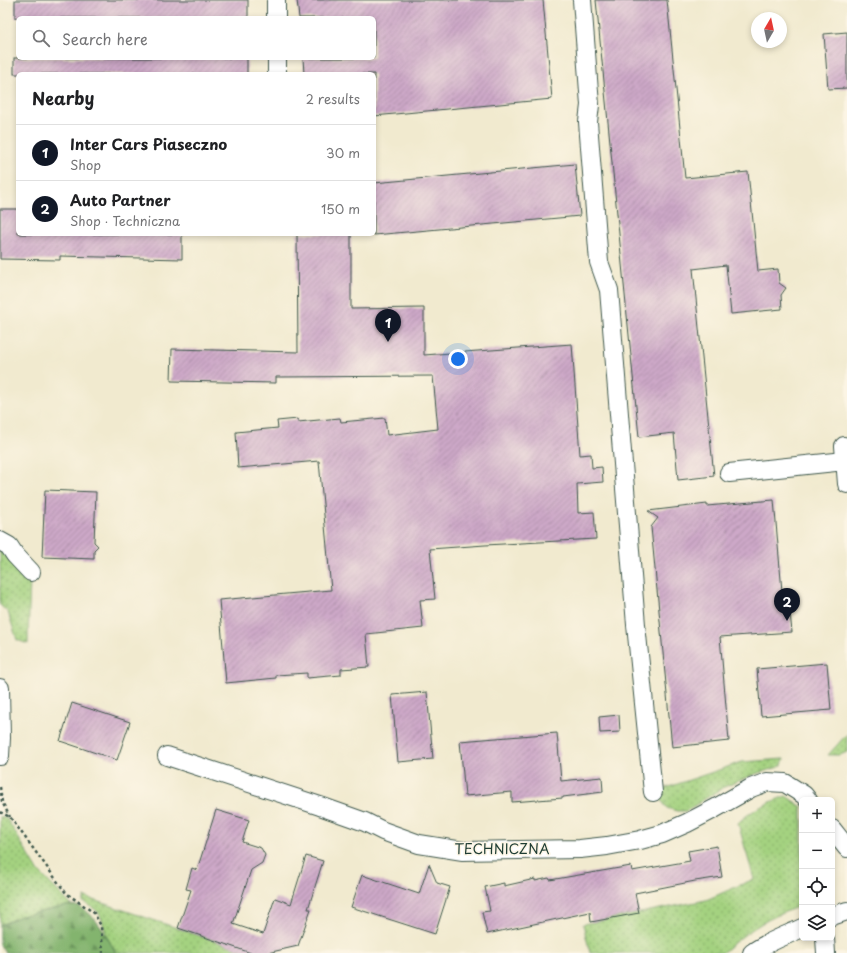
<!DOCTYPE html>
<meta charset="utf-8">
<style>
:root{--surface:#fff;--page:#f6f6f6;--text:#202124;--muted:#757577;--line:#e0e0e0;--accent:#111827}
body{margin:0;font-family:"Playpen Sans",sans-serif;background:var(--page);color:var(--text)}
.controls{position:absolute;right:12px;bottom:12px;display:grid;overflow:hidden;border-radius:6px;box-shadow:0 2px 6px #0003}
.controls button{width:36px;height:36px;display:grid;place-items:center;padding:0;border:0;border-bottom:1px solid var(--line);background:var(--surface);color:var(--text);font:20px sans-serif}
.compass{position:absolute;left:751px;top:12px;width:36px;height:36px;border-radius:50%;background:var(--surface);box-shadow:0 2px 6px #0003;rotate:9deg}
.you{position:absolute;left:458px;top:359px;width:14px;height:14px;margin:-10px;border:3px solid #fff;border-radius:50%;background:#1a73e8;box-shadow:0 0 0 6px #1a73e833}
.badge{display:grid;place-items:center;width:26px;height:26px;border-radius:50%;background:var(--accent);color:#fff;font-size:13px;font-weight:700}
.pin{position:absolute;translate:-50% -33px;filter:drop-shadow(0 1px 2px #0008)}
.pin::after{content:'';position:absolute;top:21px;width:14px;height:12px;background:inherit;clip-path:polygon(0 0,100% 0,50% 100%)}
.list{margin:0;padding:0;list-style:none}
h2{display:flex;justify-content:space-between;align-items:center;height:52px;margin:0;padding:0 16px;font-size:17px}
h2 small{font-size:13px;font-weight:400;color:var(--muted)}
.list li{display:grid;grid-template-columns:26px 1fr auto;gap:12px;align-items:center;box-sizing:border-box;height:56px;padding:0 16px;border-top:1px solid var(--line)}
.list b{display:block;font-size:15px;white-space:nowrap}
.list p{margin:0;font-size:13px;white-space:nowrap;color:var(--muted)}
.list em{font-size:13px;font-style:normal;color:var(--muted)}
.icon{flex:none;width:22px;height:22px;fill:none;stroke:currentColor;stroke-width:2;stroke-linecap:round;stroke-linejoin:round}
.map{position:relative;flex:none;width:847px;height:953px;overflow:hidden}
.search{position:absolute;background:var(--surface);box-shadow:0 2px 6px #0003;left:16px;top:16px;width:360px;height:44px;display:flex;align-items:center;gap:10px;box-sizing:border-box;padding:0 14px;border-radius:6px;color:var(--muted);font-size:15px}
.panel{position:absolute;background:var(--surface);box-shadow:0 2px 6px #0003;left:16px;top:72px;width:360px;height:164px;border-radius:6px}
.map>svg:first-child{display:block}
</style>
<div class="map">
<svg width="847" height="953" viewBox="0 0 847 953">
<defs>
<pattern id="grass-dots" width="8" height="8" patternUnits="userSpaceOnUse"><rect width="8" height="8" fill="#a4d280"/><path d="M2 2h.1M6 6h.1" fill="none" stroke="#85ac6a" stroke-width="1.8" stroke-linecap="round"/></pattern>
<pattern id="forest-firs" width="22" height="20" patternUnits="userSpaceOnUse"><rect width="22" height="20" fill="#83b46e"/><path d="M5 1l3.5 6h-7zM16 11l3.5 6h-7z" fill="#6b945b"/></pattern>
<pattern id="building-hatch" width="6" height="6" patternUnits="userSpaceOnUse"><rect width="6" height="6" fill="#cda8c8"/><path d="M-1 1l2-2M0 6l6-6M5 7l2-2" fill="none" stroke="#a68aa3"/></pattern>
</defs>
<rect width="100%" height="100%" fill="#fcf5e5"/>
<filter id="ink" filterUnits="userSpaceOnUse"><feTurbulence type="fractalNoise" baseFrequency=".025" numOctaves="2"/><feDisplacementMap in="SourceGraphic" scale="8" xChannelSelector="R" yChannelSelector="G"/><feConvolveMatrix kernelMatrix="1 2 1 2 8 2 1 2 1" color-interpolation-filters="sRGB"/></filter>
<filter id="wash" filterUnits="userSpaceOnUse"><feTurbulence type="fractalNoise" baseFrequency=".012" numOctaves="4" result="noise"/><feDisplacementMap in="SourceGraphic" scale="16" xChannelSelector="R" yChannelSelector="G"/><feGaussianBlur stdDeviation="0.9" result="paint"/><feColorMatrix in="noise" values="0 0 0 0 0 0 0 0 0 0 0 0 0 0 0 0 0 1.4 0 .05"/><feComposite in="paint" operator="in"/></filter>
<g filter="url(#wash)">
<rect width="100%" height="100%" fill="#f1eacf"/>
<g fill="url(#grass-dots)" stroke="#62885a">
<path d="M0,547L30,578L28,644L17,640L8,612L0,605Z"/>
<path d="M847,734V752L840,755H828Z"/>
<path d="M784,759L782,765L779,767L758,773L724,787L686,811H677L667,808L661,800L660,790L742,762Z"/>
<path d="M786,796L802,807V905C793,909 784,912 776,916C756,925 738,939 722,953H590L583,924L706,900L754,879L738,823C751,810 769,802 786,796Z"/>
<path d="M0,816L7,819L39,872L71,905L21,916L0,925Z"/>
<path d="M85,897L251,953H115V951C112,946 108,940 106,934C100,916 103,912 83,902Z"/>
</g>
<path fill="url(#forest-firs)" stroke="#517851" d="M71,905C74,906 77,906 80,907C96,915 107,937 115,951V953H5L0,945V925L21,916Z"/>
<g id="blocks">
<g fill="url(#building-hatch)">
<rect x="15" y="0" width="233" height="18"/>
<path d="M297,0H543L552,99L374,116V74H304L303,58H374V18H299Z"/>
<path d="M596,0H667L685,178L748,172L758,271L778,269L779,283L786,288L781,295L782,309L731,314L726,265L693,269L714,476L678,480L674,433L639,437Z"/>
<path d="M847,32V88L828,89L824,34Z"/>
<rect x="14" y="58" width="233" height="16"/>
<path d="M575,164L580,216L374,235V183Z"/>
<path d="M0,209H18V234H182V259L60,256V260L0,259Z"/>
<path d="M297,234H351V309L424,308V355L572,344L580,455L591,454L592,468L602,467L603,482L577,484L578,513L594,512L596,539L485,545L430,549L435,599L420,600L423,628L366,634L369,667L341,669V675L307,678V673L276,675V678L226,683L219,600L331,590L319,461L238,468L236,432L278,428L277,421L298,419V422L340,418L341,422L385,418L387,435L438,429L433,376L276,377V383L171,381L172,349L298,352Z"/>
<path d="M45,490L96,492L94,542L98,546L94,550V559L42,557Z"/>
<path d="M774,500L784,614L790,613L792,632L720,637L729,741L672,747L651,527L658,518L648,511L707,504V506Z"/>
<path d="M827,663L831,710L761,716L757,669Z"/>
<path d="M427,692L433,759L398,762L392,695Z"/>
<path d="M72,703L130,722L117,760L60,741Z"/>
<path d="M619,715L620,732L600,733L599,717Z"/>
<path d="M557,733L561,781L602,777L603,792L563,797V798L512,802V792L465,796L460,741Z"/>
<path d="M216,810L249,820L242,842L261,848L265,855L262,863L251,870L233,924L263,934L275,898L291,904L306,856L323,861L308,909H311L298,946L267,953H251L178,928L191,890L186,889L192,868L197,870Z"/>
<path d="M717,846L722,877L695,881L635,893L639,913L591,922L590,912L487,934L482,912L490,911L485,887L504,883V886L535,879V881L549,878L550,880L631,866L632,871L690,861L688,851Z"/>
<path d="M429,864L437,883L450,887L435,934L351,907L362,875L419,894Z"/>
</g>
</g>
</g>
<g filter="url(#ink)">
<use href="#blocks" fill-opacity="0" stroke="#3e574b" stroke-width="1"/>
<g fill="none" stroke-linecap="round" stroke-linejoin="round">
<g stroke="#3e574b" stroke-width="20">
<g id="minor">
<path d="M276,0V18"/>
<path d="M582,0L590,105L588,122L599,262L609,290L636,625L653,792"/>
<path d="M277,58V74"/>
<path d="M844,446L847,484"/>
<path d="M729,473L845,461"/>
<path d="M0,541L9,546L15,555L31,572"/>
<path d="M0,688L1,738L0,756"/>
<path d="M167,756L320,806L365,822L383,831L419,844L463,851L580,849L607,846L640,840L662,834L687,823L714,809L751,788L767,782L785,783L804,795L808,800"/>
<path d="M832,829L847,848"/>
<path d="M832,916L847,911"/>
<path d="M825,938L826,953"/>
<path d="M752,953C767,942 785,936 802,928"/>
</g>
</g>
<g stroke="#3e574b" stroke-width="2.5" stroke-dasharray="3 3" stroke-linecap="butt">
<path d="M0,787L2,802L10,817"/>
<path d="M0,812L10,817L66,893L94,913L101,926L103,953"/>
</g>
<use href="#minor" stroke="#fff" stroke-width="18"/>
</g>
</g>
<g text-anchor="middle" stroke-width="3" stroke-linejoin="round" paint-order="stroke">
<g font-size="14" fill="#1f3d34" stroke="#fcf5e5">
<text x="502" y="854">TECHNICZNA</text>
</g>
</g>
</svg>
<div class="controls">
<button>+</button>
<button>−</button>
<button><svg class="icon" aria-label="locate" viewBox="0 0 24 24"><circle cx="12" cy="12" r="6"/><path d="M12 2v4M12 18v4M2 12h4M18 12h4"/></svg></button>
<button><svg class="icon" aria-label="layers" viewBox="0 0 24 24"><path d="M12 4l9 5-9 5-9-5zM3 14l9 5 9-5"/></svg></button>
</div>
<svg class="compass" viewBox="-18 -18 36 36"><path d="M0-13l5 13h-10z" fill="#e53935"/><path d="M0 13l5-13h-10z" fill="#757577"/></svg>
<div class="you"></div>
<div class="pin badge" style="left:388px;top:342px">1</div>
<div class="pin badge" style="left:787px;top:621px">2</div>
<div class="search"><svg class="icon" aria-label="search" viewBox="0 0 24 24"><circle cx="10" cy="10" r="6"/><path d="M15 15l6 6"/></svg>Search here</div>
<section class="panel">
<h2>Nearby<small>2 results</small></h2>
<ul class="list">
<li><span class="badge">1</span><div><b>Inter Cars Piaseczno</b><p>Shop</p></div><em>30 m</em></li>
<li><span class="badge">2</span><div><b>Auto Partner</b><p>Shop · Techniczna</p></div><em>150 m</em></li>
</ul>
</section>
</div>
